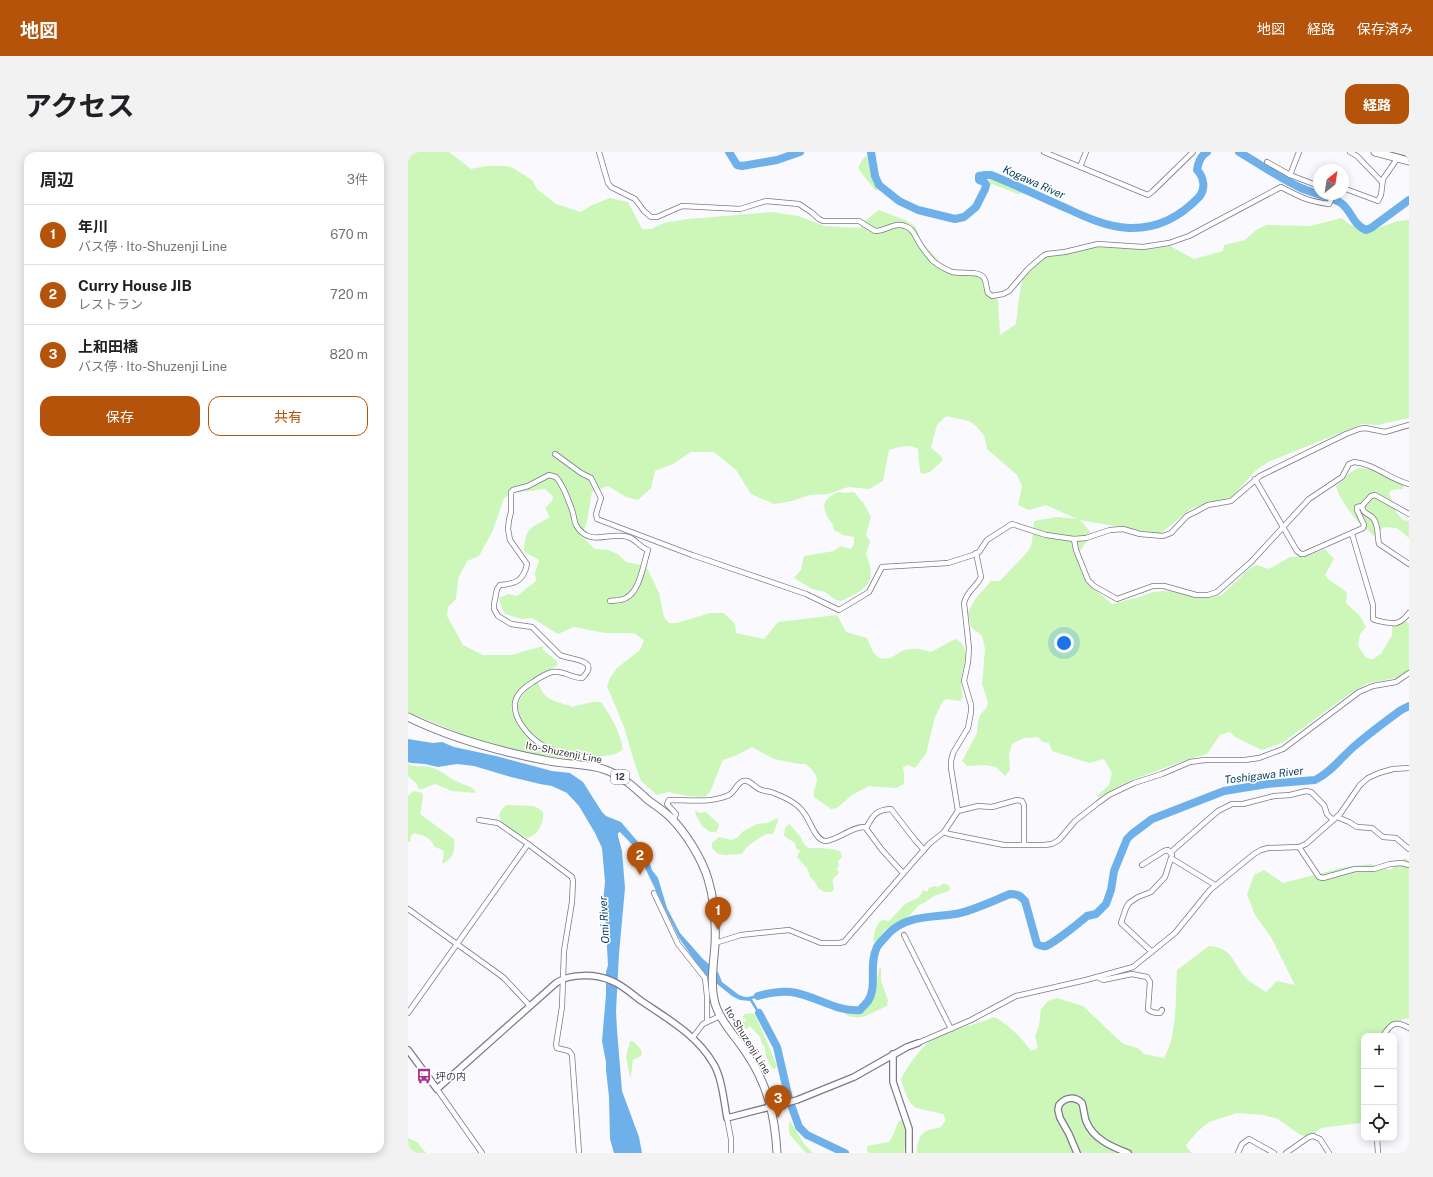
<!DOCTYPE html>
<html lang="ja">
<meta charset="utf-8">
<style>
:root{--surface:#fff;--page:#f2f2f2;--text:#202124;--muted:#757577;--line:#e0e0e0;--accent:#b45309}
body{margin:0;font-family:"Public Sans","Noto Sans JP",sans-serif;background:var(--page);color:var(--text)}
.controls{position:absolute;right:12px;bottom:12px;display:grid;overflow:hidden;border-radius:8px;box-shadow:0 2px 10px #0003}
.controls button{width:36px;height:36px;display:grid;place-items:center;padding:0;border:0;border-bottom:1px solid var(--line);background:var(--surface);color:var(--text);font:20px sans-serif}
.compass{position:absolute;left:905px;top:12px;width:36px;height:36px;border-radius:50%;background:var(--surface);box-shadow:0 2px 10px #0003;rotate:30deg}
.you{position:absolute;left:656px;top:491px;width:14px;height:14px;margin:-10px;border:3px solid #fff;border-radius:50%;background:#1a73e8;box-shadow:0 0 0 6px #1a73e833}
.badge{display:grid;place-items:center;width:26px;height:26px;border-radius:50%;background:var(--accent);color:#fff;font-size:13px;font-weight:700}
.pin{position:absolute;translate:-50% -33px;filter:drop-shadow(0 1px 2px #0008)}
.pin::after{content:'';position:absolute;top:21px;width:14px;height:12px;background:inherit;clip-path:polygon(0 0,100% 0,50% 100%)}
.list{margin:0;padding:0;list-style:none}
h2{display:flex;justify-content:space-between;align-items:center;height:52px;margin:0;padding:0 16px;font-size:17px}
h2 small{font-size:13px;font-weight:400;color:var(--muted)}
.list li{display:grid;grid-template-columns:26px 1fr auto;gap:12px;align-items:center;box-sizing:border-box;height:60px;padding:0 16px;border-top:1px solid var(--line)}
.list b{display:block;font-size:15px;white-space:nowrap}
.list p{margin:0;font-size:13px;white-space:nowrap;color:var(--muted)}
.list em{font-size:13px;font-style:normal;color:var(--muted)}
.actions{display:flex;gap:8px;padding:12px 16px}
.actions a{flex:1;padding:9px 0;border:1px solid var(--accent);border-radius:12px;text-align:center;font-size:14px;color:var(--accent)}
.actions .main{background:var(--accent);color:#fff}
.icon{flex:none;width:22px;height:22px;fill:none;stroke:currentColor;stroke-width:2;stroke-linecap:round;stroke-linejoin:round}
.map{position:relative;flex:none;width:1001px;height:1001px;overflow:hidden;border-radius:12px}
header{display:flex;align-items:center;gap:24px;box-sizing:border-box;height:56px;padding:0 20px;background:var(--accent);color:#fff}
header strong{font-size:19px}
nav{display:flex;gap:22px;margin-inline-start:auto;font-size:14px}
.intro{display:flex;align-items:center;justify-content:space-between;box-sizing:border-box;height:96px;padding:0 24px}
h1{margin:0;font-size:28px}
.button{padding:10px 18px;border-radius:12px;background:var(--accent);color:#fff;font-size:14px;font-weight:700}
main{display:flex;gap:24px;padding:0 24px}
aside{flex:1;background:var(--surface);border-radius:12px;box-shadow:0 2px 10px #0003}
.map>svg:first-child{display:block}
</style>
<header>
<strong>地図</strong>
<nav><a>地図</a><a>経路</a><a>保存済み</a></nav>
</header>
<div class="intro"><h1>アクセス</h1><a class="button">経路</a></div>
<main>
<aside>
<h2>周辺<small>3件</small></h2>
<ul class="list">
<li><span class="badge">1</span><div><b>年川</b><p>バス停 · Ito-Shuzenji Line</p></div><em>670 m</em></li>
<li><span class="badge">2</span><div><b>Curry House JIB</b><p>レストラン</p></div><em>720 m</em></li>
<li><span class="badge">3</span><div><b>上和田橋</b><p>バス停 · Ito-Shuzenji Line</p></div><em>820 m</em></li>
</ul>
<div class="actions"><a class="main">保存</a><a>共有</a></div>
</aside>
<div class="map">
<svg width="1001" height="1001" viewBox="0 0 1001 1001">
<rect width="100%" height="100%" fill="#faf9fe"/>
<g fill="#ccf7b9">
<path d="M0,0H41L63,17L78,14H98L105,16L124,28L129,37L148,52L173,60L182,54L202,46L220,50L234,77H243L256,71L280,67L364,60L390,64L417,74L452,76L458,68L471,58L497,68L507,74L514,90L539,118L572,124L576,128L580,142L590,148L592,183L608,172L611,145L615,127L637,103L687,94L741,97L762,94L786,107L815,99L816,93L837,88L848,78L859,73L902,74L934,66L941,72L958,80L990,69L1001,68V266L969,273L954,272L860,310L846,320L824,345L784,356L752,382L672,368L684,382L672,399L677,429L704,452L731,445L745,440L755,439L789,440L813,444L841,417L849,413L861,417L882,405L899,404L917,397L926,407L917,423C922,432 933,433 939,441L938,451L952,464L958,475L952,482L950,494L958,506L965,507L973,502L984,483V474L986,469H998L1001,472V518L994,525L960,531L937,545L874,591L854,598L827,585L822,580L812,583L799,602L775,609L724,628L691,645L689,644L701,633L704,621L696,607L681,611L644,599L641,591L635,590L630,585L616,586L604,592L601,603L602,618L597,624L588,615L577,613L559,614L554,609L569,581L570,570L572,563L579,555L580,550L574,532L577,497L574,484L563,475L560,460L568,446L583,429H592C598,422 621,400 623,394C625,386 625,377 626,369L649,365L669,367L638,353L621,358L610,353L614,334L609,323L579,297L576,283L568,274L561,269L538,264L529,273L523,296L533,304L535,308L522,320L515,322L512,320L510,297C502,291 490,295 481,298L475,329L461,337L440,335L420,342L402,343L384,349L366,352L343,342L328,318L306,300H283L265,312L247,319L243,336L230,348L218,345L200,334L184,340L179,369L174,385L187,397L200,398L210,402L218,410L238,414L251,441L256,465L261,471H269L302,461H316L327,472L328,481L356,487L370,470L429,463L438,480L459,486L465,500L471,506C485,508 483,505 494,499C503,495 514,497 523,500L547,487C566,495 553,515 553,530C553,535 554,540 555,545L552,549L539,547L535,549L527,565L518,602L507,616L500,613L495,615L496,623V632L488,636L461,634L444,643L429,656L423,657L406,645C405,636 408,635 409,629C409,621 402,616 398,612H391L366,607L344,595L329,603L315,608L302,640L297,645L279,644L260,640L249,643L233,629L227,612L216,575L199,534L202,526L209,516L232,498L236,488L226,481H197L166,475L150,482L124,466L114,467L97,462L93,454L91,446L100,442L109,444L128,429L127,421L131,408L116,400C117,376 122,376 142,365L137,356L144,349L145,344L137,337L105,341L96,346L85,378L71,404L59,409L50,427L48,447L40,455L39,464L55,493L75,503H103L135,494V498L149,509L150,513C137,520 106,536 104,552C102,560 108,569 112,575C118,583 126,591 134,596C146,604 168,605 182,608V612L131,605L61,585L2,561L0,560Z"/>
<path d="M460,4L463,9L465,26L470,36L469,38H467C465,34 451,20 451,16C450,14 452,12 453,10C455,7 456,5 460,4Z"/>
<path d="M585,27L617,39L618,41L610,42L584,32L581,35L579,32L578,28Z"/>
<path d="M950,316L963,317L996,334L995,337L984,338L981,341L988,360L995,368L1001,369V386L989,376L976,375L965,384C962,378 958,378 954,374C945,365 931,346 928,334L936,328L940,322Z"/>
<path d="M430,340L436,341L446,340L456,352L463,365L458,383L462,390L458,402C470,431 459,437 433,449L428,448L417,440L404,437L386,426L393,418L396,404L426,399L433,394L443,397L446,392V385L435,383L426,378C425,368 420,369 418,362C413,350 420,345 430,340Z"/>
<path d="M130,531C132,535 134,540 137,543C143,550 156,551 164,555L184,550H193C203,564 213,582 215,598C198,608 183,604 165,600C157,598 149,598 141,595C128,589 108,567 110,552C111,548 113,545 116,542C120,537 124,532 130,531Z"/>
<path d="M0,612C7,616 14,613 22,615C31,617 36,622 44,627C51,631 60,633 67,638V641L44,639L27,632L14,637H11L8,631L0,624Z"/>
<path d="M6,639L14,641L15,646L12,662L46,687C47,698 46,705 36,711H34L36,701L35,698L27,695C22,685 17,684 6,681L3,684L2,690H0V644Z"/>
<path d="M98,653L125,654L130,656L135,660C136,672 130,683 119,686C109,682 95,675 91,664L93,658Z"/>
<path d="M288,659L292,661L298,660L311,672V675L308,680H302L294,674L287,661Z"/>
<path d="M369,666L370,669L365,682H358C351,687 338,693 334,702L317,703L310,702L304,696V691L311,685L324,688L330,685L334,680L349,672L360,671Z"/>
<path d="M381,672C384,675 390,682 392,684C394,688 395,692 399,695C404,698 410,695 415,696C422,698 426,696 433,700L434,705L430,709L431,714L429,717L431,721C421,729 426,729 426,738L423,740H416L410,736L407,730L402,725L399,716L389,705L392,699L388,696L387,691L376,684L377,676Z"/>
<path d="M997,706L1001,708V866C990,867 985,876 979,884H956V962L952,971L913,976L905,983L899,984L892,983L870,967L855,963L829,961L801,970L790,979L778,993L779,996L784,1001H509C509,984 515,977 532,976L538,968L535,962C504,954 503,961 493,927C499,916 511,897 521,890C540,877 565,874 586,865C600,872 614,886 623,899L630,896L627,884L631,874L633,857L640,849L649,846L675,854L715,892L730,896L736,902L756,906C770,881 767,847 769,818L801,794C825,796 824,810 837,825C842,831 852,835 858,840L869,829L887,833L863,785L847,763L839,742L846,723L856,718L875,731L937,715L963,712L982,718Z"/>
<path d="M534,732H538L542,735L541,739L526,744L516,751L511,753L500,765L477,778L469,789L465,790L467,778L472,769L476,768L481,769C486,765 495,753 499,751C507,746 511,749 515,738L519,740L521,736L526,734L531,735Z"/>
<path d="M473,815V829L480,848L479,854C476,856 471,857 468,859C459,864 447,869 437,862V860C456,863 461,855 466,839C468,831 470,825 471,817Z"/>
<path d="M346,861C354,878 362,896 369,914L367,917H365C360,911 357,903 357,895L354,892L352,885L342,874L338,877L333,872L338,868L335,865L336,862Z"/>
<path d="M222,889L226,890L234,899L233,904L225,908L223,924L222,926L218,905Z"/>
<path d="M495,968C500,979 498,989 496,1001H461L459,999V994L481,990C487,982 487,976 491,969Z"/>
<path d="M382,969L397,993L405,1001H399L397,1000L381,982V970Z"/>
<path d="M0,986L9,990L18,1001H0Z"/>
</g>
<path fill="#6eb1ea" d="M0,587L25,591L34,590L46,595L88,604L144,619L162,621L175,630L194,660L198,664L213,670L230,690L238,702L244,718L250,726L259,756L272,781L295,807L310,820L314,830L331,843L337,845H340L360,840V843L344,847L357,869L355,870L342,849L332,848L324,844L298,823L289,812L271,786L237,716L234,703L212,680L210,681V684L214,699L217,736L211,802L208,859L209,878L214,939L231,985L234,1001H206L202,987L201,945L198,918V910L194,889L198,843V820L200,813L197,761L195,750L197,730L194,696L187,681L171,654L159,641L144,634L132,632L103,625L66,614L49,612L30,615L17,612L3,611L0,610Z"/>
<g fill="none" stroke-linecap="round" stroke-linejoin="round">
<g stroke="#6eb1ea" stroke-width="8">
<path d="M321,0L329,13L334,14L369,8L392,0"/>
<path d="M463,0L467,24L471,33L491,49L510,58L547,67L556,65L568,55L577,37L578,33L576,30L571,28V24L577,23H583C608,33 633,45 658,56C677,65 699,75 721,76C749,77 772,65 791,45C798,37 796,25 789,18C790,11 792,4 799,0"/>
<path d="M831,0C852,12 871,26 893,36C904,41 924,45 933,51C944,59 944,72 958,78L963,76L1001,48"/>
<path d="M350,844C361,841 372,839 383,840C407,843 427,860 452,858C454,855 458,852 460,849C470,834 460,813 469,795C472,790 477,786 481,781C499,763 523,766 547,762C562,760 587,748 602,742C609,742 612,743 617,749L629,792C632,794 634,795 638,794C646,791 671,771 679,764L688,762L698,752L703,738L706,719L719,687L724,682L744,667L816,639L859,632L907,628C924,620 934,604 949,592C963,580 978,569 993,558L1001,554"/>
<path d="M351,861L369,895L381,947L391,975L399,983L437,1001"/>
</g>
<g stroke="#7d788b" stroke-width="6">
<g id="minor">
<path d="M191,0L200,31L203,35L227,47L236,59L243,65H249L274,54L332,57L358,49L391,52L403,60L411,67L415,69H451L467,79C478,79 486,70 497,74C506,77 507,85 512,92C515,98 521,104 525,109C531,114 537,117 544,120C553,122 570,118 576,126C579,131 578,136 580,141L584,144L595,142L601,139L620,117L635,104L639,102L657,100L690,92L735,95L761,91L781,84L873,35C892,45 899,49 921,52L926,42"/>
<path d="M636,0L740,43L745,39L785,0"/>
<path d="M891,0L882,23L911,34"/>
<path d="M942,0L949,4L974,30"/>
<path d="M859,10L882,23"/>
<path d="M672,15L678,0"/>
<path d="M935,36L970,49L973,43L975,27L989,7"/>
<path d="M147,302L173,321L183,326L193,346L188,362L189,367L284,403L398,442L431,458L461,440L474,415L540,411L565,403L571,400L579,388L604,372L638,383L666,387L678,386L702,378L715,377L732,382L755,384L763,381L779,364L789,359L800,353L823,349L852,324L938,282L951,277L957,276L977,280L1001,273"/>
<path d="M847,327L889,399L893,402H896L955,376L956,373L949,358V355L954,354"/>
<path d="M1001,362L967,343L963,344L954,354C955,362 960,361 965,366C971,373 969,384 971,392L1001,412"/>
<path d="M944,382L965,453V467C969,469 983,472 988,471C993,470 998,465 1001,461"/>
<path d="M666,387L668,398L680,428L686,434L709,447L745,434H756L788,443H800L809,440L843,410L901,347L934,325L941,312L946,310C967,312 981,327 1001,332"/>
<path d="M190,616L188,608L184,606C168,603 148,602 134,593C121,585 105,567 107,551C108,542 118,534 125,530C131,526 137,522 144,520C155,518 163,526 174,526C194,507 162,508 152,503L124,475L103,472L90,464L86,457V452L89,437L92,433C108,432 116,428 119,412L102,388L100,377L101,368L103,360V340L105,338L120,334L141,323L148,325C156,334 160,347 164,358C166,363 166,369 168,373C181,396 202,379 220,385C228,387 231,395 240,398C235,413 232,439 218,446C213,449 207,448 202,449"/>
<path d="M550,659L570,654L584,655L609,648L614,649L616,653V693"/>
<path d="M929,665L941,670L949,675L964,676L975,685L988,686L1001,697"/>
<path d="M71,668L90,671L120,692"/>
<path d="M265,669L268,662L259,652L261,648C280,648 301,651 319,644C328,641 329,627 339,629C343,630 347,635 351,637C355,639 359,639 363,640C374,644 390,651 396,661C402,668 407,688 417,689C427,690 444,674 457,675L474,698L495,721"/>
<path d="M458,676C465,664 467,658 483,657L507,688L516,698"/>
<path d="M536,680L541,682L596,693H636L644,692L651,688L667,669L690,651L701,643L726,631L754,622L782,610L797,608H837L851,606L875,597L951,540L965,534L988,530L1001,521"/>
<path d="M891,695L911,725L915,726L947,717H966L982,712L994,711L1001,713"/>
<path d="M763,700L810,659L824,652H835L866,644L882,643L898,639L903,640L916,653L919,662L925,668"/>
<path d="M734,713L756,699L760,698L764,703"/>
<path d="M246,741L270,792L297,826L299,844V869"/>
<path d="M0,757L88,820L96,826L122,854"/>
<path d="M496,783L543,877"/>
<path d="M307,791L333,783L381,778L413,791H431L436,790L506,709L521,692L536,680L550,659L543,616V609L545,601L560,576L563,560V553L556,529L560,510L561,496L556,451C560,437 568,436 573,425L568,401"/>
<path d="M744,800L713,771L718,756L721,751L730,745L743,740L757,725L763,706L807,733"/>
<path d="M690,825L695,828L724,822L739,825L742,830L740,857C742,860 748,861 752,861L754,858"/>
<path d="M0,861L120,692L164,725L165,729L164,750L156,799L154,855L148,893L149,896L161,899L164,903L171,1001"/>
<path d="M975,884C983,871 988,868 1001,876"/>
<path d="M285,885L295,872L312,864"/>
<path d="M510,891L563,868L608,844L678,828L725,815L767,781L802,738L846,702L853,698L860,696L891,695L898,692L932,662L952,633L960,626L971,621L985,617L1001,616"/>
<path d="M29,937L74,1001"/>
<path d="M319,966L323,987V1001"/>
<path d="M969,986L970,1001"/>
<path d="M830,1001L834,992L841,987L866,1001"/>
<path d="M878,1001L901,985L905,984L912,987L921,1001"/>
</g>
</g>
<g stroke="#7d788b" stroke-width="8">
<g id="tertiary">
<path d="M0,898L29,937L148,831C162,821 189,822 204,829C214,833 223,841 232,848C258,866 288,882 305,911C314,925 316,950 319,966L389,948L446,925L499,895L510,891"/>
<path d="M485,902V930L501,977V1001"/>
<path d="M669,1001L661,982L652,966L650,958L651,953C657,945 667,944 674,951C676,957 676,963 678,969C685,987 704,995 720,1001"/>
</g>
</g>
<g stroke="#7d788b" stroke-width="9">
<g id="primary">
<path d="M967,0L1001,9"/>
<path d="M0,565C43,586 90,599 136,608C156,613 179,611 198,618C214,624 227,636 240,648C248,654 256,659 263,666C278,681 294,707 300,727C306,747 308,771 307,792C306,810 302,830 306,847C309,866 329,886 339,902C360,933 367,965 369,1001"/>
</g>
</g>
<use href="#minor" stroke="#fff" stroke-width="4.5"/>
<use href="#tertiary" stroke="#fff" stroke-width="5.5"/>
<use href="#primary" stroke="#fff" stroke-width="7"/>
</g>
<defs>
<g id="bus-bare" transform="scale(1.2)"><path d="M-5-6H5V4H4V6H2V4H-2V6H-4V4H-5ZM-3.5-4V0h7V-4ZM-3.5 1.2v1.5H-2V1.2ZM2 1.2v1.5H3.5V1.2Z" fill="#aa338a" stroke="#fff" stroke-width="2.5" paint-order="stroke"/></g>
</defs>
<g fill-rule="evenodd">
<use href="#bus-bare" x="16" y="924"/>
</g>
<g text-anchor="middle" stroke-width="3" stroke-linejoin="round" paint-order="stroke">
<rect fill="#fff" stroke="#76747b" stroke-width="1" x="203" y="618" width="18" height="14" rx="3"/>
<g font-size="9" font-weight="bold" fill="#3c3942">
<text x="212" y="628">12</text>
</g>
<g font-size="10" fill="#3c3942" stroke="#fff">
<text transform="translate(156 600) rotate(11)" y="4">Ito-Shuzenji Line</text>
<text transform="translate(340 888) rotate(58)" y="4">Ito-Shuzenji Line</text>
</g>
<g font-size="10" fill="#3c3942" stroke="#fff" text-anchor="start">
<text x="28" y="928">坪の内</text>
</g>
<g font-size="11" font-style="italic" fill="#03395e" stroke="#fff">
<text transform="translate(626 30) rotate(24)" y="4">Kogawa River</text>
<text transform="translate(856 623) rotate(-7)" y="4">Toshigawa River</text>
<text transform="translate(196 768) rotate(-93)" y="4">Omi River</text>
</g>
</g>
</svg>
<div class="controls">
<button>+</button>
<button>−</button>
<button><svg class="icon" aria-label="locate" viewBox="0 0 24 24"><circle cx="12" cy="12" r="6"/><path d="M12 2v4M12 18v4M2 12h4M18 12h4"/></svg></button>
</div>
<svg class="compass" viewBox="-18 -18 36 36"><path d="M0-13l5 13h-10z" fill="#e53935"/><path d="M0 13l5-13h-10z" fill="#757577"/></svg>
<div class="you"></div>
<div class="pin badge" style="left:310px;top:778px">1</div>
<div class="pin badge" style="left:232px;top:723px">2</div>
<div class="pin badge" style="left:370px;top:966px">3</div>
</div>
</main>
